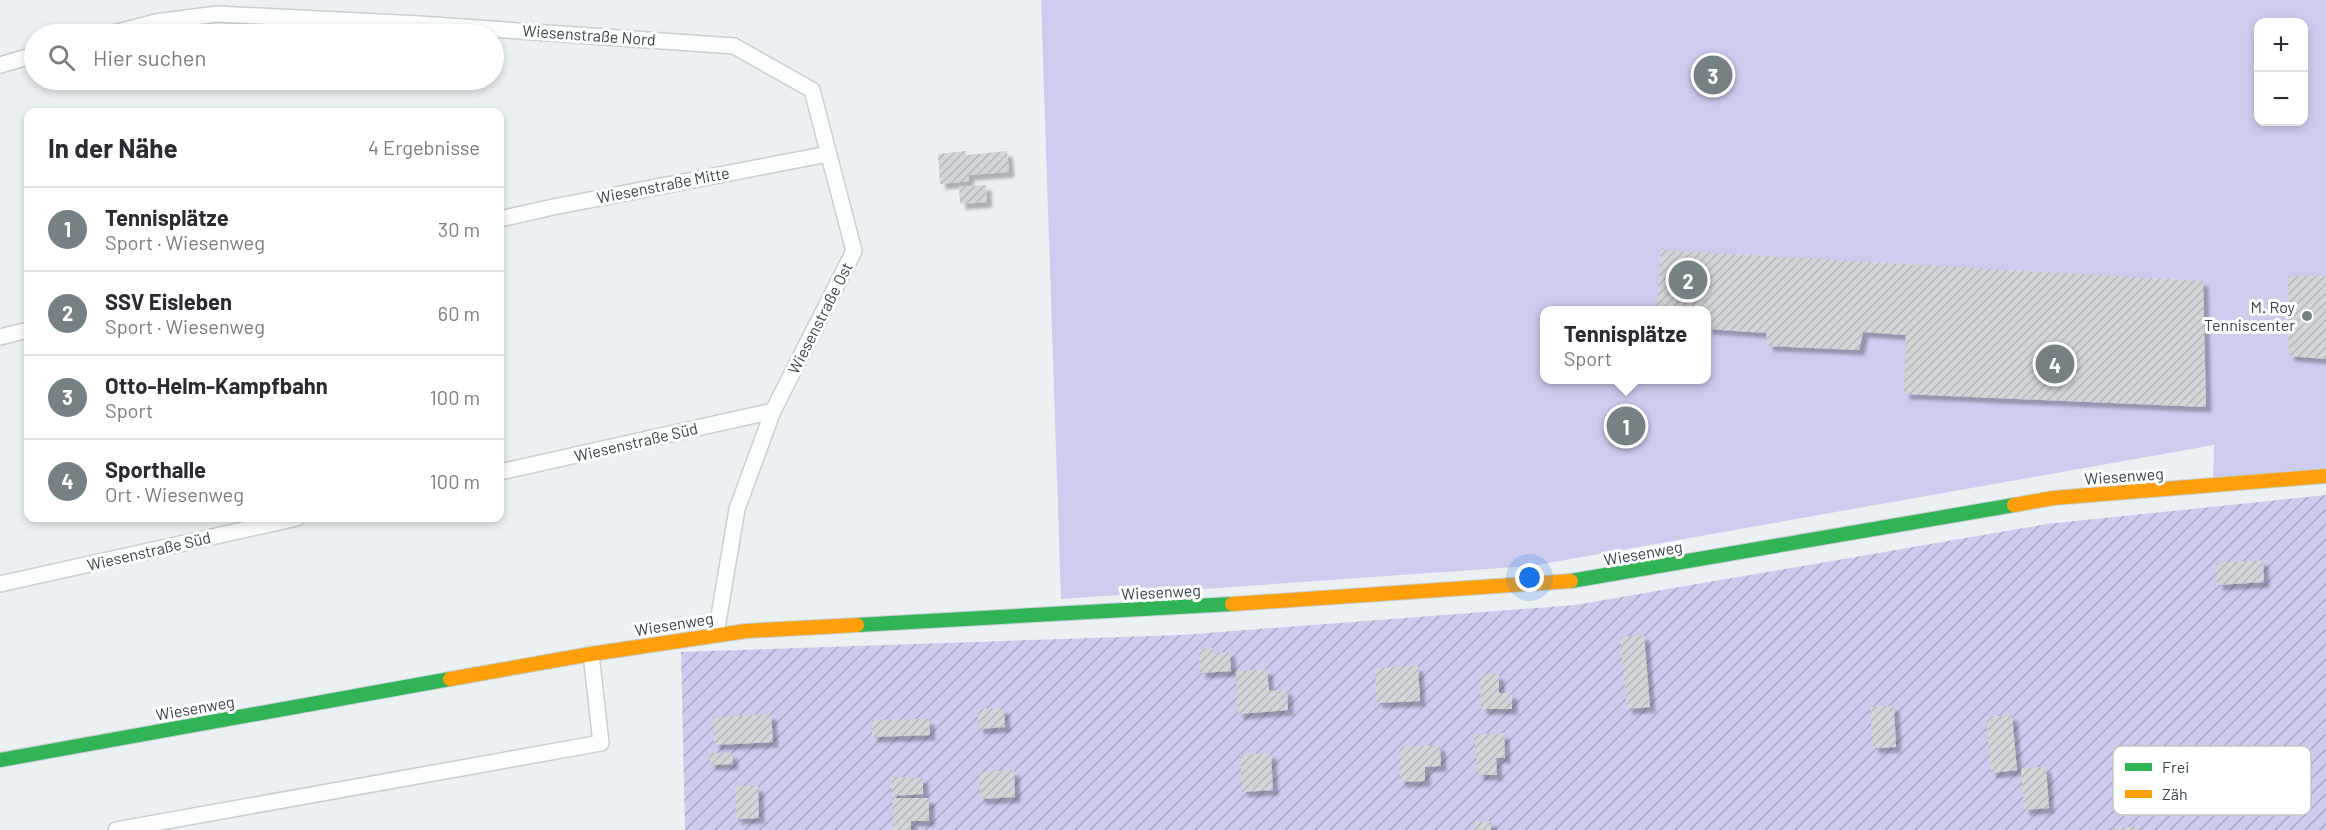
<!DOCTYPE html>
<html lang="de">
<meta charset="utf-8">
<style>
:root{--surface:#fff;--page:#f7f7f7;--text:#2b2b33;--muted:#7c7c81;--line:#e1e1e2;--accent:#758185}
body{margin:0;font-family:Barlow,sans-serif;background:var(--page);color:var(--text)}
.controls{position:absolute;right:18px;top:18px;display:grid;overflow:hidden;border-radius:12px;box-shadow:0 3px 9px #0003}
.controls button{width:54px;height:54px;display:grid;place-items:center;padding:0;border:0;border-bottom:2px solid var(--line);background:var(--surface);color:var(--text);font:30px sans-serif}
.you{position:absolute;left:1530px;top:578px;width:21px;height:21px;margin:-15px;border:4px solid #fff;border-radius:50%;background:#1a73e8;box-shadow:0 0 0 9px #1a73e833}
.badge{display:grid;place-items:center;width:39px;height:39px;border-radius:50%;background:var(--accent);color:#fff;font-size:20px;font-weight:700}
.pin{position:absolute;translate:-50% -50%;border:3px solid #fff;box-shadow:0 2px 6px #0006}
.popup{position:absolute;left:1540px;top:306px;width:171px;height:78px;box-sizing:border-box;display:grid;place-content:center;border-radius:12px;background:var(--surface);filter:drop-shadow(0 2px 4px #0005);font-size:20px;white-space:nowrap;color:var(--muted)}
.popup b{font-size:22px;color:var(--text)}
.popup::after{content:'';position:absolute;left:50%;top:100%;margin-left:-12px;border:12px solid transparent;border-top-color:var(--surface)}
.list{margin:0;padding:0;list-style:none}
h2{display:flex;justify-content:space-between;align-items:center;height:78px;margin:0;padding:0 24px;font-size:26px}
h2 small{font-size:20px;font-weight:400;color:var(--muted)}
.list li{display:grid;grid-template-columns:39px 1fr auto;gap:18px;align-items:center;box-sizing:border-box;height:84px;padding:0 24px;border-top:2px solid var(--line)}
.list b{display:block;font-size:22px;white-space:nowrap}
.list p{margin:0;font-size:20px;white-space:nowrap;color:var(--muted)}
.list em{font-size:20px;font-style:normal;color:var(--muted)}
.icon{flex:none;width:33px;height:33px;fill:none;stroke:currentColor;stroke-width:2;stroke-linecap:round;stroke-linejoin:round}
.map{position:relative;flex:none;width:2326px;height:830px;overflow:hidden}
.search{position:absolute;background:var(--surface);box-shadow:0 3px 9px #0003;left:24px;top:24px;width:480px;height:66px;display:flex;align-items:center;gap:15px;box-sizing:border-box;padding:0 21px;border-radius:33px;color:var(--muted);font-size:22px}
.panel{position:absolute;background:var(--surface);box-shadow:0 3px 9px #0003;left:24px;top:108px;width:480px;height:414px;border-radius:12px}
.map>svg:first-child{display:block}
</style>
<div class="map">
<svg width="2326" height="830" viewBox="0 0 2326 830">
<defs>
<pattern id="garden-furrows" width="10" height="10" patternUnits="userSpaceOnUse" patternTransform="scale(1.5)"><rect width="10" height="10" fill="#cdccef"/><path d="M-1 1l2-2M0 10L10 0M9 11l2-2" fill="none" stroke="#a7a7c4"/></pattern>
<pattern id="building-hatch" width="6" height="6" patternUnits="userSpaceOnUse" patternTransform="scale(1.5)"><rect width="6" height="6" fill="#d1d7d9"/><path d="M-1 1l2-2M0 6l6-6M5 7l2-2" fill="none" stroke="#b4babc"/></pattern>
<filter id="shadow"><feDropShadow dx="5.5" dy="5.5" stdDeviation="1.5" flood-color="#0004"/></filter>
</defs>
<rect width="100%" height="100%" fill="#ebf0f2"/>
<path fill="#cdccef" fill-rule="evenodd" d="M1041,0H2326V478L2213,487L2214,445L1531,566L1061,599ZM2258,22H2304V122H2258ZM1545,310H1707V380H1545Z"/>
<path fill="url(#garden-furrows)" d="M2326,495V830H685L681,652L1181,635L1575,605L2047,524Z"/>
<g fill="url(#building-hatch)" filter="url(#shadow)">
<path d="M966,151V155L1007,151L1009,172L968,175L969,181L940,184L938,154Z"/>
<path d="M986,185L987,202L960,204L959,187Z"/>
<path d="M1661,250L2203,281L2206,407L1904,394L1906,335L1863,332L1859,350L1768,346L1766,333L1707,329V310H1656Z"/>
<path d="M2288,276H2326V359L2289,356Z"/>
<path d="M2263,560L2264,582L2217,585L2216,563Z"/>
<path d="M1644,635L1650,707L1627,709L1620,637Z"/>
<path d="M1213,648L1214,653L1230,652L1231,671L1200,673L1199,649Z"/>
<path d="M1418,666L1420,701L1377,703L1375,668Z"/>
<path d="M1267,669L1269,691L1287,689L1288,710L1238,714L1236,671Z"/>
<path d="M1480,674H1499V693H1512V709H1481Z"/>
<path d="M1894,706L1896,747L1873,748L1870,707Z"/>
<path d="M1004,708L1005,727L978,729V709Z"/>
<path d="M771,714L773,742L714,745L713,717Z"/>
<path d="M2012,715L2017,770L1991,773L1986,717Z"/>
<path d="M929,719L930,735L872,737V720Z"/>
<path d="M1504,733L1505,758H1496L1497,775H1478L1474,734Z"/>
<path d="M1440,745L1441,766L1425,767V781L1400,782L1399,747Z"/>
<path d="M709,753H732L733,764L710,765Z"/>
<path d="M1271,753L1273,790L1242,792L1240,755Z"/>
<path d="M2046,767L2049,808L2024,810L2021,768Z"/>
<path d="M1014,770L1015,797L980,799L979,772Z"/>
<path d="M891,777L923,778V794L891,796Z"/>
<path d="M735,786H758L759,818L736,819Z"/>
<path d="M892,798H929V821H911V830H893Z"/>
<rect x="1474" y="821" width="17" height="9"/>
<path d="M2137,826V830H2113V828Z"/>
</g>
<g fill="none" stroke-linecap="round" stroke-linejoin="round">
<g stroke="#c9ced0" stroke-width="18">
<g id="lane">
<path d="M110,34L156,22L217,14L420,24L734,46L812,90L854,251L773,411L737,509L716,634"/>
<path d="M0,65L34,55"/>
<path d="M500,219L553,207L828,154"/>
<path d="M0,337L28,330"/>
<path d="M500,472L773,411"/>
<path d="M0,584L297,518"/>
<path d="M116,830L601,743L591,654"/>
</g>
</g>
<g stroke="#c4ced3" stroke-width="16">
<g id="fast">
<path d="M1571,581L2014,505"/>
<path d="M857,625L1232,604"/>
<path d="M0,760L450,679"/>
</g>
</g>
<g stroke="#c4ced3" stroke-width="16">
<g id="slow">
<path d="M2014,505L2053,498L2326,476"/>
<path d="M1232,604L1571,581"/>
<path d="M450,679L591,654L746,631L857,625"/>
</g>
</g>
<use href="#lane" stroke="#fcfdfd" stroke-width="15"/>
<use href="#fast" stroke="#30b455" stroke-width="14"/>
<use href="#slow" stroke="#ff9f0a" stroke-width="14"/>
</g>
<circle fill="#758185" stroke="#fff" stroke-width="2" cx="2307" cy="316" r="6"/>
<g text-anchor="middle" stroke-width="6" stroke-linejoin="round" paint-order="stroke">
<g font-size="16" fill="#36454a" stroke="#fff">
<text transform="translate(589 35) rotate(4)" y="6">Wiesenstraße Nord</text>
<text transform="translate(663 185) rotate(-11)" y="6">Wiesenstraße Mitte</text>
<text transform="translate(820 318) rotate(-63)" y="6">Wiesenstraße Ost</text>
<text transform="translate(636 442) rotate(-13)" y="6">Wiesenstraße Süd</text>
<text transform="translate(2124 476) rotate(-4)" y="6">Wiesenweg</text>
<text transform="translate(149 551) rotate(-13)" y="6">Wiesenstraße Süd</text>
<text transform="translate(1643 553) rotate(-10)" y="6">Wiesenweg</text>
<text transform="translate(1161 592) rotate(-3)" y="6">Wiesenweg</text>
<text transform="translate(674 624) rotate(-9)" y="6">Wiesenweg</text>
<text transform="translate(195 708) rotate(-10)" y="6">Wiesenweg</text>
</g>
<g font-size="16" fill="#36454a" stroke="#fff" text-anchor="end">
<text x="2295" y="313">M. Roy<tspan x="2295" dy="18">Tenniscenter</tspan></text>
</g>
</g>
<rect x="2113" y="746" width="198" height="69" rx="9" fill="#fff" stroke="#c3c7c9" stroke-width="1.5"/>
<rect x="2125" y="763" width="27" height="8" fill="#30b455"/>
<rect x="2125" y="790" width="27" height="8" fill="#ff9f0a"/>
<g font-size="16" fill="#36454a">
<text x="2162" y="773">Frei</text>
<text x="2162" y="800">Zäh</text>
</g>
</svg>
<div class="controls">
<button>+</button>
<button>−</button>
</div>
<div class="you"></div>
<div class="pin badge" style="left:1626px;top:426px">1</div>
<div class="popup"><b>Tennisplätze</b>Sport</div>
<div class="pin badge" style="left:1688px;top:280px">2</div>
<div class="pin badge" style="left:1713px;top:75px">3</div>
<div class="pin badge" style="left:2055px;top:364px">4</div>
<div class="search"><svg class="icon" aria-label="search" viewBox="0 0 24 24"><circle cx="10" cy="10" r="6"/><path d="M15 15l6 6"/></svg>Hier suchen</div>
<section class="panel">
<h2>In der Nähe<small>4 Ergebnisse</small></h2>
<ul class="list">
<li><span class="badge">1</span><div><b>Tennisplätze</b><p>Sport · Wiesenweg</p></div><em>30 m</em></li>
<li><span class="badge">2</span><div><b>SSV Eisleben</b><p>Sport · Wiesenweg</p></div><em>60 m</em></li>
<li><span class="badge">3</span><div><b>Otto-Helm-Kampfbahn</b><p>Sport</p></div><em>100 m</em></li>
<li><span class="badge">4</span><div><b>Sporthalle</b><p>Ort · Wiesenweg</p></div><em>100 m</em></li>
</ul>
</section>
</div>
